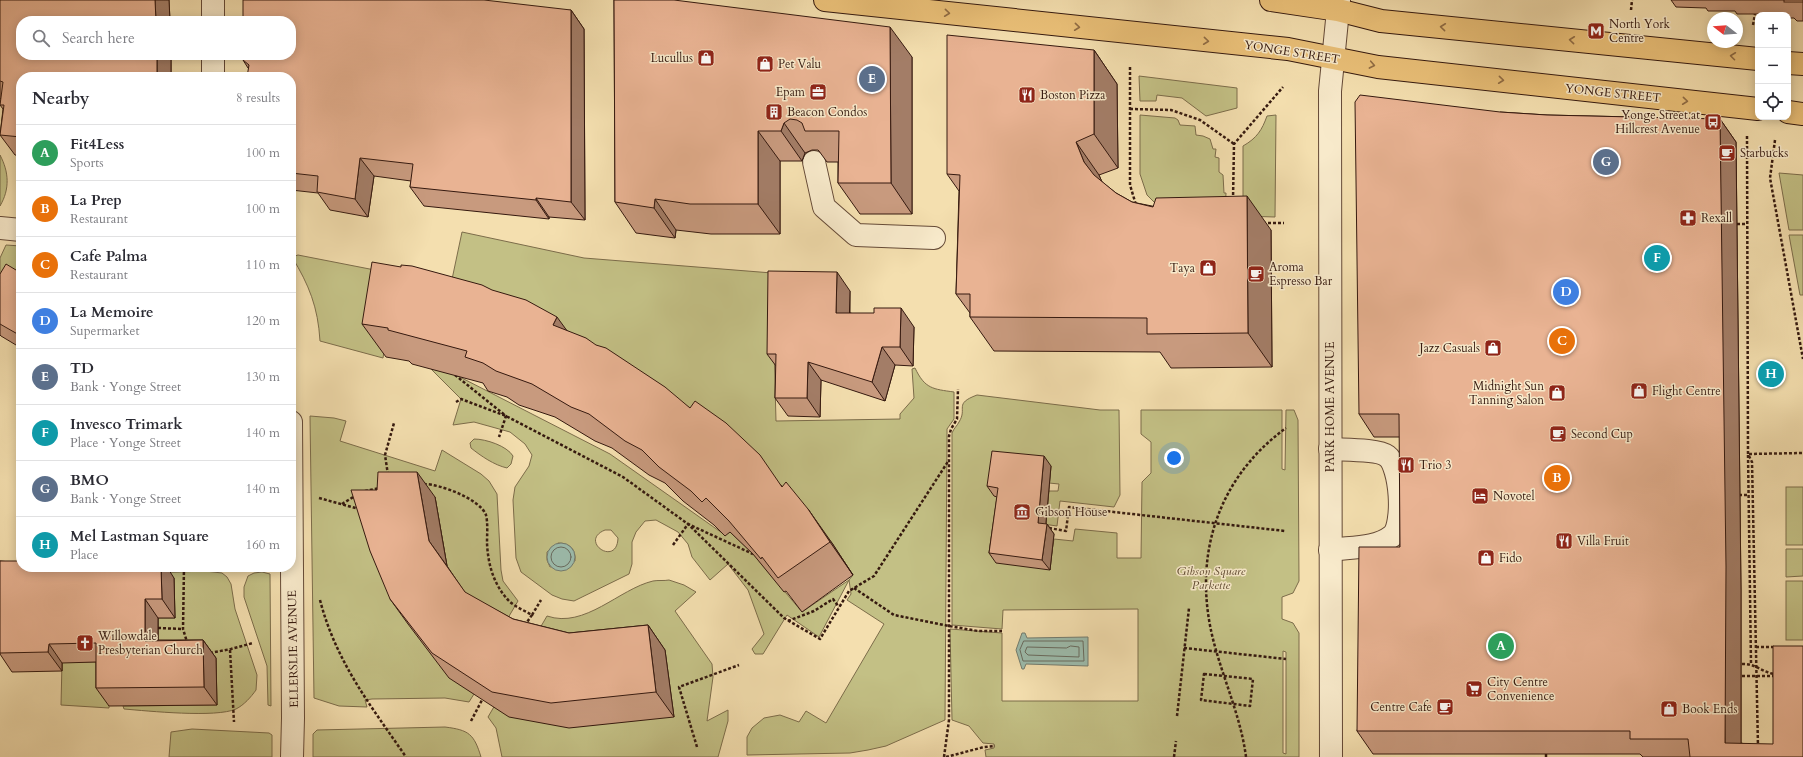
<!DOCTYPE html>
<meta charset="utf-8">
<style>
:root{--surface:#fff;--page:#f2f2f3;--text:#2b2b33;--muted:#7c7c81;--line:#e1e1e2;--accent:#2563eb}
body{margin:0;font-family:Cardo,serif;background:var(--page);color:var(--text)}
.controls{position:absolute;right:12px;top:12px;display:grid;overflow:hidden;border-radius:8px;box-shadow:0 2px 10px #0003}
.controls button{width:36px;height:36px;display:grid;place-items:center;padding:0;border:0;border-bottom:1px solid var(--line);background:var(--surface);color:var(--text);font:20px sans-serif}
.compass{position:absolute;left:1707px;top:12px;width:36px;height:36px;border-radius:50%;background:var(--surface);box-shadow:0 2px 10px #0003;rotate:287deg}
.you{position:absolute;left:1174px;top:458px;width:14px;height:14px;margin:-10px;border:3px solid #fff;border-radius:50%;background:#1a73e8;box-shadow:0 0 0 6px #1a73e833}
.badge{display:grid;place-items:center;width:26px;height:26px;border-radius:50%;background:var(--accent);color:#fff;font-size:13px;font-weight:700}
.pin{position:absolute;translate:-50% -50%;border:2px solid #fff;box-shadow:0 1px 4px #0006}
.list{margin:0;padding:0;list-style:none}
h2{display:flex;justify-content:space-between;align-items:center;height:52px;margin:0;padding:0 16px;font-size:17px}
h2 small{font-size:13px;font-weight:400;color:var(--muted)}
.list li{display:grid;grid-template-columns:26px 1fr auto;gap:12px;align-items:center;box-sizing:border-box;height:56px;padding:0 16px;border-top:1px solid var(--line)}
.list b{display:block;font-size:15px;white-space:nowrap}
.list p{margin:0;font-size:13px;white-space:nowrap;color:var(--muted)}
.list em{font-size:13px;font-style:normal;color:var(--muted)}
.icon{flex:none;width:22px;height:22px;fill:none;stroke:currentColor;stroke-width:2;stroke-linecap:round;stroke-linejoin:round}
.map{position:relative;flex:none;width:1803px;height:757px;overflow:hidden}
.search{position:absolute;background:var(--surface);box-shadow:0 2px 10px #0003;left:16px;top:16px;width:280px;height:44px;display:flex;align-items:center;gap:10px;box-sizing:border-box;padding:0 14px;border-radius:16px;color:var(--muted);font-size:15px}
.panel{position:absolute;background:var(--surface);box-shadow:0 2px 10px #0003;left:16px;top:72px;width:280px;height:500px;border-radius:16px}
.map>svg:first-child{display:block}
</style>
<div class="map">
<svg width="1803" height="757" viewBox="0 0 1803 757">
<rect width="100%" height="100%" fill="#f4dfaf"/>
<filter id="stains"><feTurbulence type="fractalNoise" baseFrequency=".005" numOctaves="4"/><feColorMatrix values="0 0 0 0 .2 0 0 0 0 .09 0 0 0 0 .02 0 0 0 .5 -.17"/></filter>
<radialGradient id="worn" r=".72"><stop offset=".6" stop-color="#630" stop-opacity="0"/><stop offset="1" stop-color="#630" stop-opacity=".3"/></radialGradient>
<g fill="#c3c085" stroke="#7c6c4a" fill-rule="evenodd">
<path d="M1139,76L1237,88V108L1206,116L1182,98L1157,95L1156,101H1140Z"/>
<path d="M1140,115L1175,118L1178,120L1180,125L1195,126L1196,135L1203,136L1210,139L1213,149H1216L1215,157L1219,158V172L1223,175L1224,193H1226L1225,216L1160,208L1147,195L1140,174Z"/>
<path d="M1276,115L1275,217L1243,216V146C1257,138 1262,130 1267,116Z"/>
<path d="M0,155C9,172 10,189 0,206Z"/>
<path d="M1779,173L1803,175V230H1789Z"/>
<path d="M462,232L584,258L772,273L776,421L900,419V414L914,398L912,369L915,368C925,389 933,389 954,392V419L947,429V436L945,720L886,746L868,750L850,753L747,755V737L752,728L764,718L780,715L799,722L806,711L826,723L884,624L847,600L851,594L849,580L819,637L787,615L763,654H755L752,649L764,634L748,590L728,564L710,580L692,557L688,544L678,532L656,520L645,521L636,532L632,542V564L629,574L574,601L562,599L552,595L521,572L516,558L513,500L515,487L529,466L532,455L525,444L510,432L474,422L453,425L461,399L430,368L454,374L610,454L725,535L730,532L753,554L802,612L849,580L853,575L447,303ZM605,530H611L618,538C617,568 578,541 605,530ZM558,543C570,543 576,549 575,561L550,567L547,560V552Z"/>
<path d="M1789,235H1803V295H1800Z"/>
<path d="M6,245L21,246V284L0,309V258Z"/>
<path d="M298,255L385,272L394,290L383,358L320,341C318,307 309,285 292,257Z"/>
<path d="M977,395L1100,410H1119L1120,495L1114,507L1060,501L1057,526L1036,523L1048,491H1058L1059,484L1049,483L1008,498L1049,570L1054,539L1073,541L1075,529L1117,533V558H1141L1142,482L1151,473V442L1141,434V410H1282V469L1285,470L1286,410H1294L1298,420L1299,581L1293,593L1282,597V619L1293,623L1299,633V757H986L985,750L994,748V744L983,743L969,726L952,720L950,629L1002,633V701H1138V609L1003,610L1002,629L952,625V433C954,428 957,426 959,422C968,408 953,404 977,395ZM1283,651L1286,652V754L1283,753Z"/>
<path d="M310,416L334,418L346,421L340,441L435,471L442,450L481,474L489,481L497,494L501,570L503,581L518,601L502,628L482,617L447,566L435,497H396L474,694L469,702L445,698L372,699L365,700L367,707L339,706L314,698Z"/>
<path d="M474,439C486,439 507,446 513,456L511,464L507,468C494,465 481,456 471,448L470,443Z"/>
<rect x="1786" y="487" width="17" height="58"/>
<path d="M1786,549H1803V576L1786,577Z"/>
<path d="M205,571L222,573L227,577L231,584L235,609L257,675L256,690C251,697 244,705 236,709C216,718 148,711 124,709L123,706L217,705L158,659V618H175L124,574Z"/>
<path d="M262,572L270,574L271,706L268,705L267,666L244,597V587L248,576L254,573Z"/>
<path d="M669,580L684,585L696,592L675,611L712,664L713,677L707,721L728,710V721L718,757H502L496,728L488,717L547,616C585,629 619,589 653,581C658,580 664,581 669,580Z"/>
<rect x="1786" y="581" width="17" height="59"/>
<path d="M62,662H109V708L61,705Z"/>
<path d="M445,727C469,730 474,734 481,757H313V734L317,730Z"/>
<path d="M192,729L269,733L272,735V757H169L171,732Z"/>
</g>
<g fill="#9cbcad" stroke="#737b6e">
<circle cx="561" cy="557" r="14"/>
<path d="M1022,633H1025L1027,638L1088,637V666L1026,664L1024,669H1022L1016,650Z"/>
</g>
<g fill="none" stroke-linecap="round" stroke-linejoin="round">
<g stroke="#686a5e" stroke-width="1">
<circle cx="561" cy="557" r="10"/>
<path d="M1024,641H1083L1084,661H1023L1020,650Z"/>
<path d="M1071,646L1079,647V657L1028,655L1025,652L1027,647L1066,648Z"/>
</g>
<g stroke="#654a37" stroke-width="24">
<g id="minor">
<path d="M213,21V0"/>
<path d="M213,55V77"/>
<path d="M814,162L824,207L856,235L934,238"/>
<path d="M0,228L21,230"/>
<path d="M291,422L293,718L292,757"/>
<path d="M1330,449C1343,450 1378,449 1387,456C1401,466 1405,525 1392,536C1376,549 1350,547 1330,550"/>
<path d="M1331,757L1330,91L1339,0"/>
</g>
</g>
<g stroke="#35190f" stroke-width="24">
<g id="major">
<path d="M825,0L1288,49L1378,67L1758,109"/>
<path d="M1271,0L1338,10L1381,21L1758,59"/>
<path d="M1788,63L1803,64"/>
<path d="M1788,112L1803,114"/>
</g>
</g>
<g stroke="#35190f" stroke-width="2.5" stroke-dasharray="3 2" stroke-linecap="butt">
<path d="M1631,10L1632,0"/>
<path d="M1753,25L1755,14"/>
<path d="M1130,67V185L1136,205"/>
<path d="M1130,109L1171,110L1200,120L1234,144"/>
<path d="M1747,136L1748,454L1752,462L1758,747"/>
<path d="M1775,140L1770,178L1803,359"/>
<path d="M1233,200L1234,144L1283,87"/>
<path d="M1263,223H1284"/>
<path d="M1737,224H1746"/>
<path d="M455,375L506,416L499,437"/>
<path d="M456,402L461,399L506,416L623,477L688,524L784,618L820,639L849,591L874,576L949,460"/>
<path d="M388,475L385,455L394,423"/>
<path d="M424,484C440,484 480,499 486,515C488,523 487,535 487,543C488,565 494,586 510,602C516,607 525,611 532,615L525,625"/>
<path d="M365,491L380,488"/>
<path d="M1739,495H1748"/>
<path d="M319,498L359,509"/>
<path d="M342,504L355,496"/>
<path d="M1049,528L1066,531L1069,507L1285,531"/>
<path d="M673,545L688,524L753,554"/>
<path d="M184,567L183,629L187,642"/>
<path d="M854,588L894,615L949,626L978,631H1002"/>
<path d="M320,600C336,662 371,706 406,757"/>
<path d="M532,615L541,600"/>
<path d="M788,621L814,611L833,599L839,607"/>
<path d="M158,628L183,629"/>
<path d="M1756,647H1776"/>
<path d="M1184,648L1286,659"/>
<path d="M230,650L234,722"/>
<path d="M210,653L231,649L253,643"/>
<path d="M1751,663L1748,454L1803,453"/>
<path d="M1742,664C1755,663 1763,673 1775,674"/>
<path d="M1204,674L1253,679L1250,706L1201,700Z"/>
<path d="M1742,676H1775"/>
<path d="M1177,716L1189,608"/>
<path d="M471,721L482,700"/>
<path d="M697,747L679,687L739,665"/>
<path d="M944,757L949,720V436L951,429L957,419L958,389"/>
<path d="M946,757L984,747L995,746"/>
<path d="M1174,757L1176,741"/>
<path d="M1246,757C1241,718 1224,681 1214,643C1192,560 1215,480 1286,428"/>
<path d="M1546,757V754"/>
</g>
<use href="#minor" stroke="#f8eacb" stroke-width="22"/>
<use href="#major" stroke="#eac078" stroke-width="22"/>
</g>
<g fill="#c89a7e" stroke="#35190f">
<path d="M0,0H169L170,21H21V55H171V77H21V156L15,155L0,135L3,109L0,105L1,99L0,98Z"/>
<path d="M614,0L912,57V214H860L838,183V162H827L819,151L818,150H812L805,153L802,161H780V234H711L676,230L675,238L636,233L615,202Z"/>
<path d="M1671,0H1803V21H1797L1794,18H1788V15H1765V14H1737L1735,11H1708L1706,8L1676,7Z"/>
<path d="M571,10L584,29L585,220L549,217V219L424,206L410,187L411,181L374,176L368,217L330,210L318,193L291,190V77L248,68L243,60Z"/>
<path d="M1094,50L1117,84L1118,168L1099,175L1102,182L1116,193L1132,202L1271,230L1272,367L1171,368L1160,352L994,351L970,317V313L956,294L959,191L947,174Z"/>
<path d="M1500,112L1547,115L1720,119L1736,142L1741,590V743L1803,757H1643L1640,754H1373L1357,731L1400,547V437H1374L1359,414Z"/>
<path d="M21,273V348L1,336L0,335V274Z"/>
<path d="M850,291V313L914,327L913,366L895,365L885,401L821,380L820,417L788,416L775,398L776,366L767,354Z"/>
<path d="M362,324L566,330L690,408L782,486L832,543L853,575L802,612L786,591L784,592L753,554L730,532L725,536L714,525L683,501L665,483L649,475L612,448L595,441L555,417L519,405L507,397L488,391L483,383L412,364L409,361L386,357Z"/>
<path d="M1051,466L1046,524H1047L1054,534L1050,570L996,563L989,553L997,497L994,496L987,486Z"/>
<path d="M435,497L447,566L465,593L513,619L569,633L648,625L665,650L674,717L569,728L509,717L449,678L408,624L390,599Z"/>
<path d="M0,561L174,578L175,618H158V640H203L216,658L217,705L109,706L96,688V662L62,663V671L12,672L0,654Z"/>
</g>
<g fill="#a37d67" stroke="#35190f">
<path d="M155,0H169L170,21H156Z"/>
<path d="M571,10L584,29L585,220L571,202Z"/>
<path d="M890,27L912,57V214L891,183Z"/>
<path d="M1094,50L1117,84L1118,168L1094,134Z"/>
<rect x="157" y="55" width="14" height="22"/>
<path d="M1720,119L1736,142L1741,590V757L1725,743Z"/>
<path d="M784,123L805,153L802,161L781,131Z"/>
<path d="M758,131L780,161V234L758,204Z"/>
<path d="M1076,142L1099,175L1108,196L1084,162Z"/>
<path d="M360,158L374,176L368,217L355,199Z"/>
<path d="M1247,196L1271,230L1272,367L1248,333Z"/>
<path d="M536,198L549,217V219L536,200Z"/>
<path d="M655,199L676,230L675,238L654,208Z"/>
<path d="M837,272L850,291L849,331L836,313Z"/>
<path d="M901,308L914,327L913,366L900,347Z"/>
<path d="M557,317L581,350L553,325Z"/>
<path d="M882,347L895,365L885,401L872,382Z"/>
<path d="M808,362L821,380L820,417L807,398Z"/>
<path d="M1044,456L1051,466L1045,533L1038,523Z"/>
<path d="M417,472L435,497L447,566L429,541Z"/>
<path d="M808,509L832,543L853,575L830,542Z"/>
<path d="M1047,524L1054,534L1050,570L1042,560Z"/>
<path d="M161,567H167L174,578L175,618L162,599Z"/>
<path d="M145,599L158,618V659L145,641Z"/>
<path d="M648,625L665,650L674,717L656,692Z"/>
<path d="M203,640L216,658L217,705L204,687Z"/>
<path d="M49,644L62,663V671L48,652Z"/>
</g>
<g fill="#e9b393" stroke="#35190f">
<path d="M0,0H155L156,21H21V55H157V77H21V137L0,135L4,105H0L3,82L0,81Z"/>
<path d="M243,0H484L571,10V202L536,198V200L410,187L413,164L360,158L355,199L317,192L318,176L291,173V77H247L249,65L243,60V55H291V21H243Z"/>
<path d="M614,0H674L890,27L891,183H838L839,131H805L802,123L797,120L790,119L784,123L781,131H758V204H690L655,199L654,208L615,202Z"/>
<rect x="1784" y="0" width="19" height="2"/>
<path d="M947,35L1094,50V134L1076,142L1084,162L1094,175L1116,193L1132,202L1153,207L1156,198L1247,196L1248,333L1147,334V318L970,317V294H956L960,175L947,174Z"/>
<path d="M1360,95L1500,112L1547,115L1720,119L1726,567L1725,743L1773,744V646H1803V757H1690L1688,739H1630V731H1357L1359,547H1400L1399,414H1359L1355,102Z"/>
<path d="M372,262L401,267V265L412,266L482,285L492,290L526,300L557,317L553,325L586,338L596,345L606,348L665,387L690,408L695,401L726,423L760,455L782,487L786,482L808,509L830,542L778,578L762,557L761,559L729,521L706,498L702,502L691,491L659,467L642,450L625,441L589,414L571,407L532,384L496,371L483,363L465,357L467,351L388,330V328L362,324Z"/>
<path d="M6,264L21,273V336L0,324V274Z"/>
<path d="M768,271L837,272L836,313H874V308H901L900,347H882L872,382L808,362L807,398H775L776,354H767Z"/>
<path d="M992,451L1044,456L1038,523L1047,524L1042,560L989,553L998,488L987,486Z"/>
<path d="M378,472H417L429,541L465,592L513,619L569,633L648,625L656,692L551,703L492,692L432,653L390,599L370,551L351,490H377Z"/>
<path d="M0,561H21V567H161L162,599H145V641L203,640L204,687L96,688V643L49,644L48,652L0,653Z"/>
</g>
<defs><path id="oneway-chevron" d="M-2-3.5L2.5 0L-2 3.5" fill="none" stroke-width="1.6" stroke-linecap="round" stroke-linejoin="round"/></defs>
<g stroke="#906c44">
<use href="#oneway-chevron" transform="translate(947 13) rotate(6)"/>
<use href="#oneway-chevron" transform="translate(1077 27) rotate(6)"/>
<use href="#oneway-chevron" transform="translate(1443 27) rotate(-174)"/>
<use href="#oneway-chevron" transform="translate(1572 40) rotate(-174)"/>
<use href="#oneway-chevron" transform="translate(1206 41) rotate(6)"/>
<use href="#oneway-chevron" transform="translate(1733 56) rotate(-173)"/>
<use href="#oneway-chevron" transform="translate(1372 65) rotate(11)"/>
<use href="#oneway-chevron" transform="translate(1501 80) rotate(6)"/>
<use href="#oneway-chevron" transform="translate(1685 101) rotate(6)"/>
</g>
<defs>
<g id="metro-square" transform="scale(0.9)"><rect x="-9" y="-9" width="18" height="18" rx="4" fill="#8f2418" stroke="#f8eacb"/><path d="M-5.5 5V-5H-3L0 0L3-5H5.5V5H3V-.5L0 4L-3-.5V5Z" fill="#fff"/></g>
<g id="shop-square" transform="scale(0.9)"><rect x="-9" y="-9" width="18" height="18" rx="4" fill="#8f2418" stroke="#f8eacb"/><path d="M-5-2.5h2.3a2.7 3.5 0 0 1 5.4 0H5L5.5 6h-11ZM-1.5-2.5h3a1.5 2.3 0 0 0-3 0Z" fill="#fff"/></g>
<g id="office-square" transform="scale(0.9)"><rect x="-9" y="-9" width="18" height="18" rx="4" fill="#8f2418" stroke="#f8eacb"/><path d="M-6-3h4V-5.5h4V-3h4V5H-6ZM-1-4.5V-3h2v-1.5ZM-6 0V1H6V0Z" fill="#fff"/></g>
<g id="restaurant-square" transform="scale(0.9)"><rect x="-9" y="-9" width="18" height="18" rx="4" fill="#8f2418" stroke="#f8eacb"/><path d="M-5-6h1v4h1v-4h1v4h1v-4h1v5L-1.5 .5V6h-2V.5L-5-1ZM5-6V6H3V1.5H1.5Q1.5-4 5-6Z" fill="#fff"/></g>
<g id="building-square" transform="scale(0.9)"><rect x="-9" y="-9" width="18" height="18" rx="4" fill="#8f2418" stroke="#f8eacb"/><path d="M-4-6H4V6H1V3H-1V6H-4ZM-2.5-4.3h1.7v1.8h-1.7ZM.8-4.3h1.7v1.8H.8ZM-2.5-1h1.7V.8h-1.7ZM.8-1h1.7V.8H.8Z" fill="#fff"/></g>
<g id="bus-square" transform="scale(0.9)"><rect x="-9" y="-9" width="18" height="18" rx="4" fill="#8f2418" stroke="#f8eacb"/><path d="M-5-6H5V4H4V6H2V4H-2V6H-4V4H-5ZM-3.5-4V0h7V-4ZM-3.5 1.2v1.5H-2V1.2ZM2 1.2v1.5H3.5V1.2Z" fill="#fff"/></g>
<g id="cafe-square" transform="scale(0.9)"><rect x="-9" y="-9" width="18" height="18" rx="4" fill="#8f2418" stroke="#f8eacb"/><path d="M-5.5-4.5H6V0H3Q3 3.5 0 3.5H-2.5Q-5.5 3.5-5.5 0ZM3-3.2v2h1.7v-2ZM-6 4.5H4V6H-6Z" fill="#fff"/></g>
<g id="pharmacy-square" transform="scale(0.9)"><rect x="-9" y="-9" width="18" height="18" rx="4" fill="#8f2418" stroke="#f8eacb"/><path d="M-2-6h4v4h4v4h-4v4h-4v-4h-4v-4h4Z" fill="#fff"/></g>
<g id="hotel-square" transform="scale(0.9)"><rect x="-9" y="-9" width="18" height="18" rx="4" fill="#8f2418" stroke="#f8eacb"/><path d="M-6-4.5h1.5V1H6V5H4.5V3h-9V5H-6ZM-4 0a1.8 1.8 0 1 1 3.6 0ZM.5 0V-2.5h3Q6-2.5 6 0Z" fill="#fff"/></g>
<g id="museum-square" transform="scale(0.9)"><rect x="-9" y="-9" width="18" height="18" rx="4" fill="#8f2418" stroke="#f8eacb"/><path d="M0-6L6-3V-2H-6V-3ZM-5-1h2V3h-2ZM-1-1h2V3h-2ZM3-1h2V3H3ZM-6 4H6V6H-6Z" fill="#fff"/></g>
<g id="church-square" transform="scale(0.9)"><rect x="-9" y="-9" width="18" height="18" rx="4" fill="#8f2418" stroke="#f8eacb"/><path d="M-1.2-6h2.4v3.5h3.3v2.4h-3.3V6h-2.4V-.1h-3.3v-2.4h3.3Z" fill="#fff"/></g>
<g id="supermarket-square" transform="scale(0.9)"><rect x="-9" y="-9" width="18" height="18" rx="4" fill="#8f2418" stroke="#f8eacb"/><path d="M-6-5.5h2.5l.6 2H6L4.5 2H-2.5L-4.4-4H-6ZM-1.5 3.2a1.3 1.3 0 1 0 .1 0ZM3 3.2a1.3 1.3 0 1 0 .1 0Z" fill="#fff"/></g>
</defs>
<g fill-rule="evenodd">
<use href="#metro-square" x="1596" y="31"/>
<use href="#shop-square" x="706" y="58"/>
<use href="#shop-square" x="765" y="64"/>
<use href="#office-square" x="818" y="92"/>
<use href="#restaurant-square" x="1027" y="95"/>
<use href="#building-square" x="774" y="112"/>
<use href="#bus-square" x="1713" y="122"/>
<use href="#cafe-square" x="1727" y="153"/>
<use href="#pharmacy-square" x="1688" y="218"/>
<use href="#shop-square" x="1208" y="268"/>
<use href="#cafe-square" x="1256" y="274"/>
<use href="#shop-square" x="1493" y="348"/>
<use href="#shop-square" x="1639" y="391"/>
<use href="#shop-square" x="1557" y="393"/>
<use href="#cafe-square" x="1558" y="434"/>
<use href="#restaurant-square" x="1406" y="465"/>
<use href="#hotel-square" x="1480" y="496"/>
<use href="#museum-square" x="1022" y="512"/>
<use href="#restaurant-square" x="1564" y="541"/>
<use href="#shop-square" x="1486" y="558"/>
<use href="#church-square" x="85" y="643"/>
<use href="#supermarket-square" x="1474" y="689"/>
<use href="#cafe-square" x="1445" y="707"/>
<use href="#shop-square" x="1669" y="709"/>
</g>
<g text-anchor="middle" stroke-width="3" stroke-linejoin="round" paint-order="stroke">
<g font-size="12" fill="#35190f" stroke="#f8eacb" text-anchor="start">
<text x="1609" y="28">North York<tspan x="1609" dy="14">Centre</tspan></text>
<text x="693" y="62" text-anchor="end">Lucullus</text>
<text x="778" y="68">Pet Valu</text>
<text x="805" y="96" text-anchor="end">Epam</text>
<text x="1040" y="99">Boston Pizza</text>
<text x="787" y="116">Beacon Condos</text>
<text x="1700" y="119" text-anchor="end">Yonge Street at<tspan x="1700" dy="14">Hillcrest Avenue</tspan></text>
<text x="1740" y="157">Starbucks</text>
<text x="1701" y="222">Rexall</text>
<text x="1269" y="271">Aroma<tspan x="1269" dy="14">Espresso Bar</tspan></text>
<text x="1195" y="272" text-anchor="end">Taya</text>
<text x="1480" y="352" text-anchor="end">Jazz Casuals</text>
<text x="1544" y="390" text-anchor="end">Midnight Sun<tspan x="1544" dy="14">Tanning Salon</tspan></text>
<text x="1652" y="395">Flight Centre</text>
<text x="1571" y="438">Second Cup</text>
<text x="1419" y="469">Trio 3</text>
<text x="1493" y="500">Novotel</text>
<text x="1035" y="516">Gibson House</text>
<text x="1577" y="545">Villa Fruit</text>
<text x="1499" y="562">Fido</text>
<text x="98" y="640">Willowdale<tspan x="98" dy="14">Presbyterian Church</tspan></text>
<text x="1487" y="686">City Centre<tspan x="1487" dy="14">Convenience</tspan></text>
<text x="1432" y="711" text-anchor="end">Centre Cafe</text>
<text x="1682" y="713">Book Ends</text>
</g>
<g font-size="12" fill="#35190f" stroke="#f8eacb">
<text transform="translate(1292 52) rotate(9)" y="4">YONGE STREET</text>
<text transform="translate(1613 93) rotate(6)" y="4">YONGE STREET</text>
<text transform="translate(1330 407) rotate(-90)" y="4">PARK HOME AVENUE</text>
<text transform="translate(293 649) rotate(-91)" y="4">ELLERSLIE AVENUE</text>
</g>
<g font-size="12" font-style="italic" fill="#604b32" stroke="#f8eacb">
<text x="1211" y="575">Gibson Square<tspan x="1211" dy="14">Parkette</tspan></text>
</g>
</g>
<rect width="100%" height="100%" filter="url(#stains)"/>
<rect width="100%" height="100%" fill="url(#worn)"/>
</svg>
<div class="controls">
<button>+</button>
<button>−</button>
<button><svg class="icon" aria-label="locate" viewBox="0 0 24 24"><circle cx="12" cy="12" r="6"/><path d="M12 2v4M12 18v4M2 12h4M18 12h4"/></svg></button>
</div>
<svg class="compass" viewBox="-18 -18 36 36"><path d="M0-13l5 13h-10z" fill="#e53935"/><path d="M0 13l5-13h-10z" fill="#7c7c81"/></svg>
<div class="you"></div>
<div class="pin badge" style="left:1501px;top:646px;background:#2e9e5b">A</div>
<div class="pin badge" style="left:1557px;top:478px;background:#e8710a">B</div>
<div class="pin badge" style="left:1562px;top:341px;background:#e8710a">C</div>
<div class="pin badge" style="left:1566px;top:292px;background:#3f7fe0">D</div>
<div class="pin badge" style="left:872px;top:79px;background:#5c6f8a">E</div>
<div class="pin badge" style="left:1657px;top:258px;background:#0f9aa8">F</div>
<div class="pin badge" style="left:1606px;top:162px;background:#5c6f8a">G</div>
<div class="pin badge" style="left:1771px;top:374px;background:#0f9aa8">H</div>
<div class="search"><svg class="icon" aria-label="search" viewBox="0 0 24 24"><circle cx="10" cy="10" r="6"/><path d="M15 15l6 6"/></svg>Search here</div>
<section class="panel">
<h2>Nearby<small>8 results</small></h2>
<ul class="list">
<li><span class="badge" style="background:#2e9e5b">A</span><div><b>Fit4Less</b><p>Sports</p></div><em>100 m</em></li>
<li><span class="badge" style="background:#e8710a">B</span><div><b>La Prep</b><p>Restaurant</p></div><em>100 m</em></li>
<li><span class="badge" style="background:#e8710a">C</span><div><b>Cafe Palma</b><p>Restaurant</p></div><em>110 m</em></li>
<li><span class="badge" style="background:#3f7fe0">D</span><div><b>La Memoire</b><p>Supermarket</p></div><em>120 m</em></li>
<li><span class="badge" style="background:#5c6f8a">E</span><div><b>TD</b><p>Bank · Yonge Street</p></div><em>130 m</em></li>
<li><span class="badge" style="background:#0f9aa8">F</span><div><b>Invesco Trimark</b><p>Place · Yonge Street</p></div><em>140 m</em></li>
<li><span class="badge" style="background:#5c6f8a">G</span><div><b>BMO</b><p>Bank · Yonge Street</p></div><em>140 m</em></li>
<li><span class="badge" style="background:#0f9aa8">H</span><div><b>Mel Lastman Square</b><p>Place</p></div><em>160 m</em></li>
</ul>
</section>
</div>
